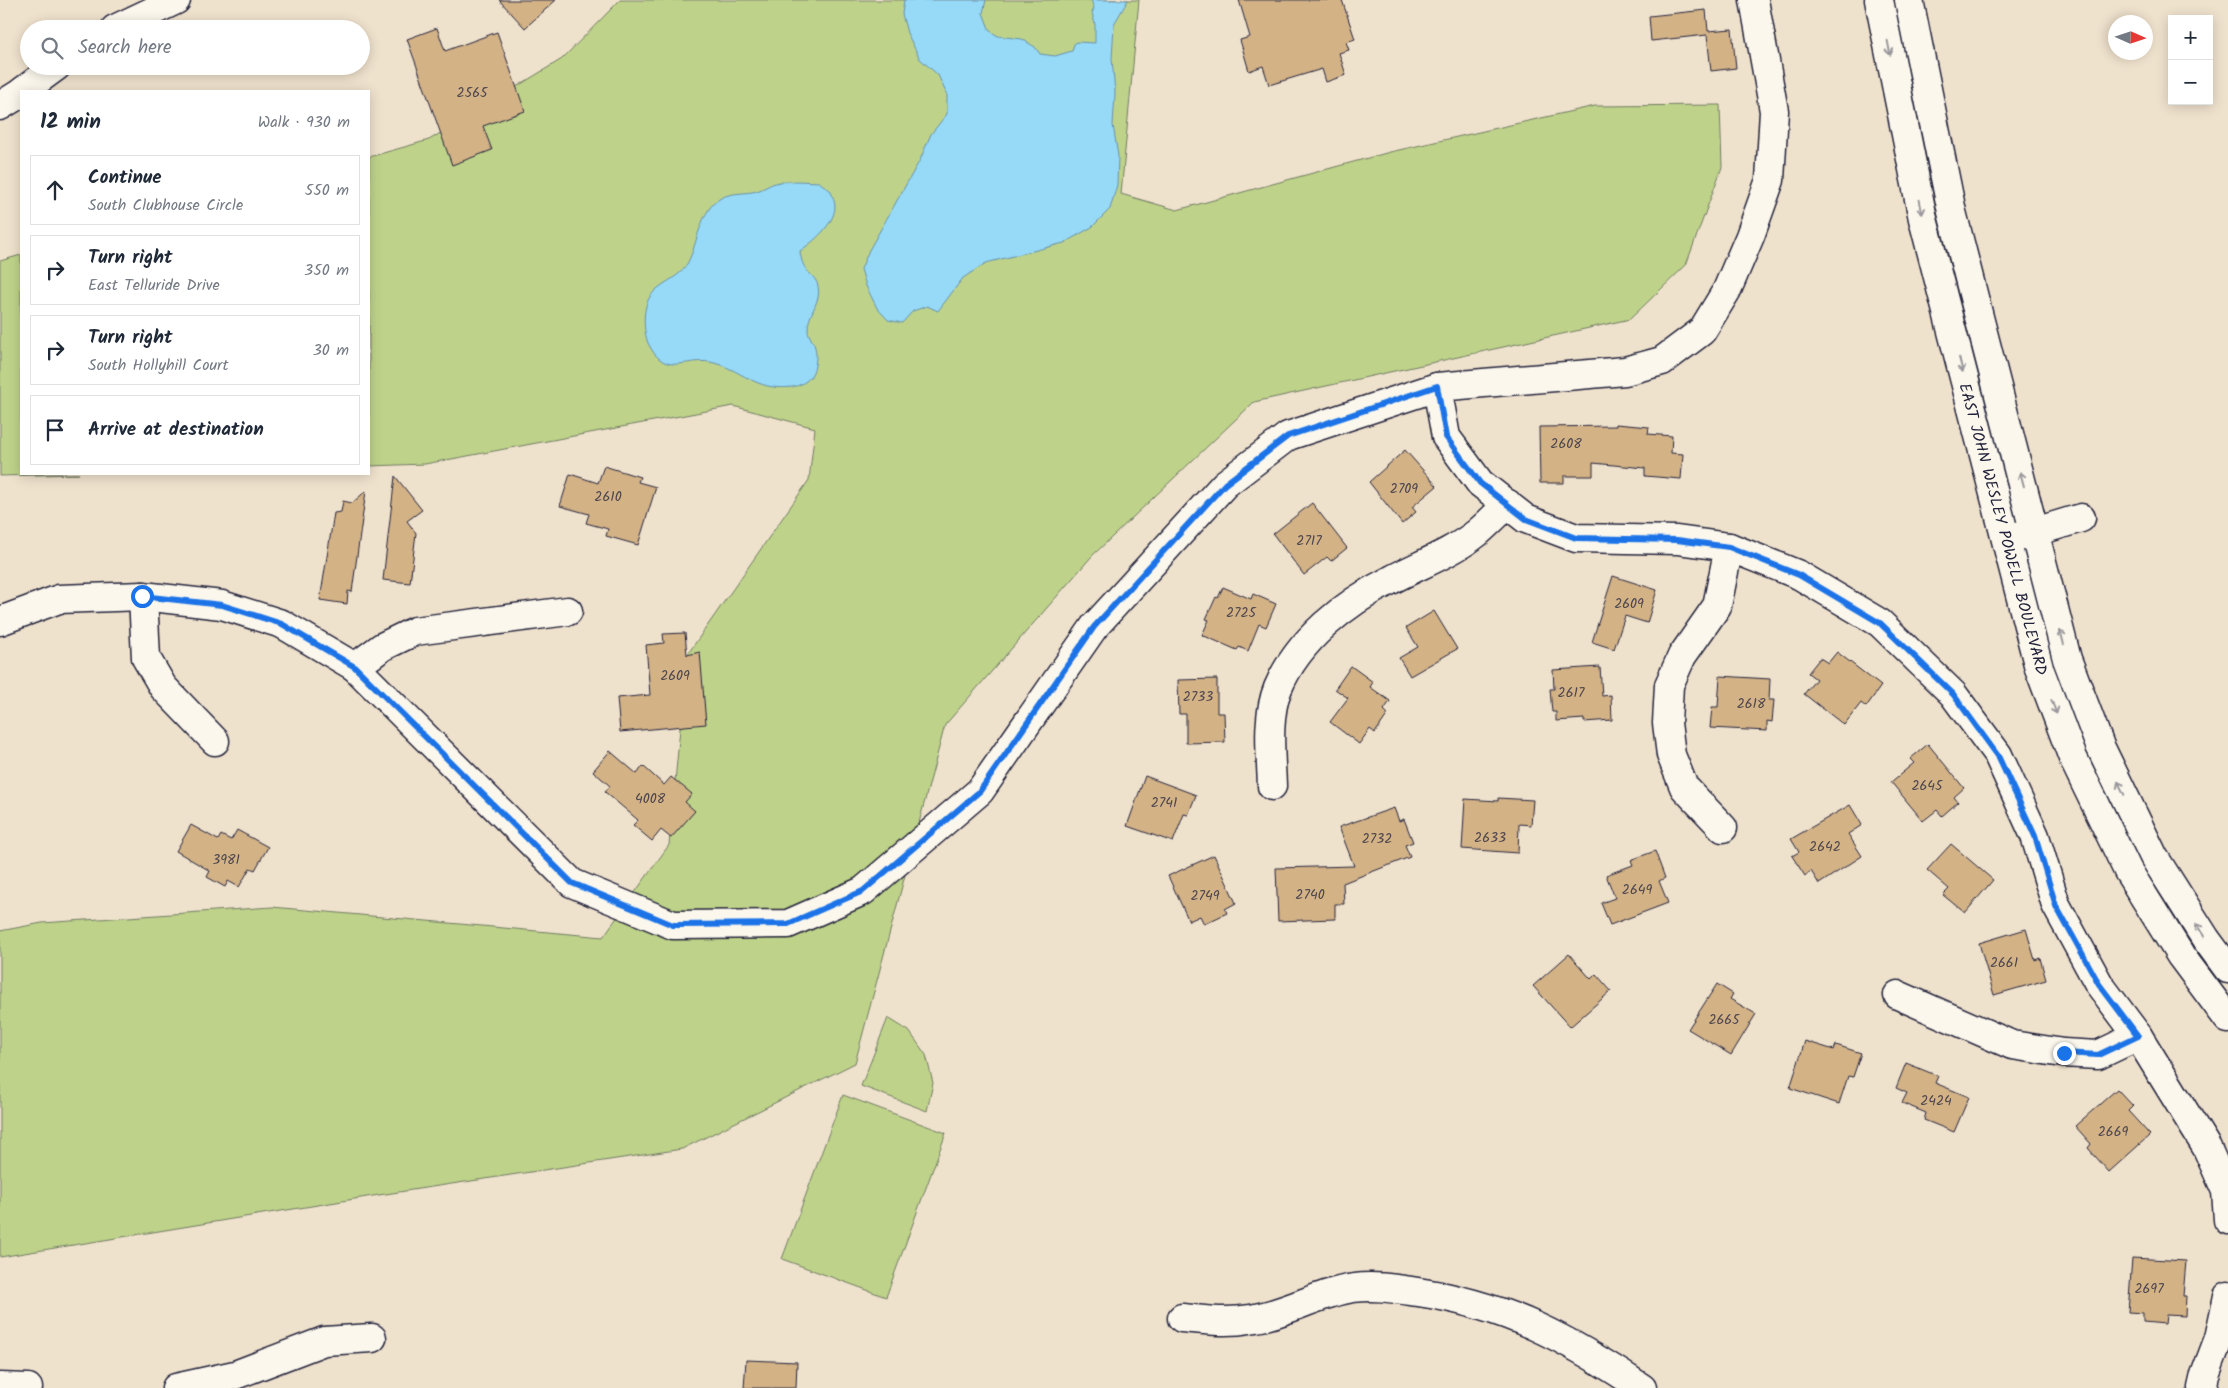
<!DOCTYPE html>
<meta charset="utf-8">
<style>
:root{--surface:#fff;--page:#f2f2f3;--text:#1f2937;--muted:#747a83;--line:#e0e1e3}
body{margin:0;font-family:Kalam,sans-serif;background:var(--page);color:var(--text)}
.controls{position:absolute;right:15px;top:15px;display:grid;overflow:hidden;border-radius:0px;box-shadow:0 2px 12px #0003}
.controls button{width:45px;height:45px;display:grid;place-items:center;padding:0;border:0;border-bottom:1px solid var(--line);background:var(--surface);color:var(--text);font:25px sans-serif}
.compass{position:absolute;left:2108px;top:15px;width:45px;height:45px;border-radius:50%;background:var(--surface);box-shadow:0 2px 12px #0003;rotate:93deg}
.stop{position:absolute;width:15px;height:15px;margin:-11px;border:4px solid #1a73e8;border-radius:50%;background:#fff}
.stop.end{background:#1a73e8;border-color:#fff;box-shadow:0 1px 5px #0008}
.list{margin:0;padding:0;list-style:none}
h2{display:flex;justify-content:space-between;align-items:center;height:65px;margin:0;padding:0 20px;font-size:21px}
h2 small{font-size:16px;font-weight:400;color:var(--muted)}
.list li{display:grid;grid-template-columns:32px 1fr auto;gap:15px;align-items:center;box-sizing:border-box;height:70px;margin:0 10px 10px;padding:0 10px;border:1px solid var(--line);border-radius:0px}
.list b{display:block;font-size:19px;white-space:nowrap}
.list p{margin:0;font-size:16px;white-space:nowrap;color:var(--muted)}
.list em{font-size:16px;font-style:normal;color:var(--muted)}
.icon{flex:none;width:28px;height:28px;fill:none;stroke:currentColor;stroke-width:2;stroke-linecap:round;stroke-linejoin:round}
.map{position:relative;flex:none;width:2228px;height:1388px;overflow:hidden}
.search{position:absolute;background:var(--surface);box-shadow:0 2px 12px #0003;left:20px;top:20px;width:350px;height:55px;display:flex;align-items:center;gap:12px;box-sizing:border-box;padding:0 18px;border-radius:28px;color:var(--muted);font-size:19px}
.panel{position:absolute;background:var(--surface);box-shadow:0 2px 12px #0003;left:20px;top:90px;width:350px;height:385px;border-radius:0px}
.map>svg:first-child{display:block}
</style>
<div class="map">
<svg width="2228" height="1388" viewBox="0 0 2228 1388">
<rect width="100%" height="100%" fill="#efe2cd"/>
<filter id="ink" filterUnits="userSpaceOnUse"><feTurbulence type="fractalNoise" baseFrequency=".02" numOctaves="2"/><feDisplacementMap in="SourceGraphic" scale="10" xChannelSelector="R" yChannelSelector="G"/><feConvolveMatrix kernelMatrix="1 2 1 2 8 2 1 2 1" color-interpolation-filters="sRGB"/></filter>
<g filter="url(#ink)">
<g fill="#bed389" stroke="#707a62">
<path d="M620,0H1139L1121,194L1177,210L1390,152L1595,106L1720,105L1722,167L1686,265L1630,319L1254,402L1092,556L945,725L855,1063L682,1149L379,1195L0,1257V931L42,923L272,907L603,937L669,845L687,655L809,480L815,428L733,406L425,464L369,466V157L429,140L562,59Z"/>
<path d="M21,255V474H79L0,476V261Z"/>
<path d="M888,1018L909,1031L926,1055L933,1083L927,1111L861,1086Z"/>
<path d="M843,1095L946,1133L886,1297L782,1259Z"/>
</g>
<g fill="#96daf8" stroke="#6890ac">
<path d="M904,0H986L983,13L990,31L998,36L1022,39L1035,47L1040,54L1055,56L1072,51L1074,44L1077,42L1095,43V24L1092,13L1094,8L1091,0H1128L1114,24L1112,59L1115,93L1113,125L1118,156L1117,185L1110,209L1092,227L1064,243L986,263L963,278L938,311L927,306L913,311L902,323L888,320L877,308L866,286L861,269L869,250L920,160L931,134L947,114V95L938,75L920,59L907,33L902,14Z"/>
<path d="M797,181L819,182L831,191C832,195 835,202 835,207C834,225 813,242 800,251C802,274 815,273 818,286C822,302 807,314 808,330C808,335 813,341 815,347C817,356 816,368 811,376C807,382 799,386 792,387C755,392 741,368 710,362C684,358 665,378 648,343C644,333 643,317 646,306C652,283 677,282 687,264C698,245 699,210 721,198C732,192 746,194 757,191C763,189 769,185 775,183C781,181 790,182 797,181Z"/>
</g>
<g fill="#d3b286" stroke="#22223b">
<path d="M499,0H556L525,28Z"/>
<path d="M1239,0H1342L1355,39L1346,42L1349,50L1339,53L1346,75L1326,82L1322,69L1269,85L1263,66L1249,71L1240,40L1250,37Z"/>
<path d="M1706,10L1708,31L1732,29L1736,68L1711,71L1707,35L1651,41L1649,16Z"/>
<path d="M437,28L445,51L497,32L525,111L483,126L492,150L452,165L407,39Z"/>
<path d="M1616,424L1649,427L1648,434L1672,436L1671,453L1683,454L1681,479L1645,476V468L1593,463V476H1564V483H1540L1539,427L1616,426Z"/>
<path d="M1405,450L1437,486L1412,507L1416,512L1402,524L1369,482Z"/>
<path d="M604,466L640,477L638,482L656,487L638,545L606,536L608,529L586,523L589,514L560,506L570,474L598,483Z"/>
<path d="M395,476L422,510L407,521L416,533L410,583L383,580Z"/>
<path d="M366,491L352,592L348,591L347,604L320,600L334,513L341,512L343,501L352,503Z"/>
<path d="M1312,503L1347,548L1331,561L1327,557L1304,575L1273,534Z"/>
<path d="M1613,576L1657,590L1647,623L1625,616L1614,649L1592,642Z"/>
<path d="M1223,587L1251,599L1253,594L1276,604L1266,627L1259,624L1248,651L1239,647L1237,650L1202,635L1209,620L1206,619L1216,597L1218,598Z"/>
<path d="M1434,611L1457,649L1410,676L1399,658L1418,647L1406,628Z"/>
<path d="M685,633L687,655L700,652L706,724L620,732L617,698L650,695L646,645L664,643L663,634Z"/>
<path d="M1837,652L1881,686L1866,707L1861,703L1844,725L1804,694L1816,679L1808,673L1820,658L1828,663Z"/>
<path d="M1351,666L1373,682L1370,687L1390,701L1384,710L1388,714L1375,733L1370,729L1359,744L1330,722L1348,698L1335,689Z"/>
<path d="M1600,667L1602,696L1611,695L1612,720L1584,722V719L1556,721V712H1552L1550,689H1554L1553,670Z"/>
<path d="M1720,676L1770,679L1769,700H1774L1772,722L1767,721V731L1710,728L1712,707H1718Z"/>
<path d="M1217,679V713H1224L1225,742L1186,743V714H1179L1178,680Z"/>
<path d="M1928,744L1964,788L1954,797L1958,802L1942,816L1937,810L1923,821L1891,782L1914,763L1910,759Z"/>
<path d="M610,751L637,774L643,766L664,785L671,777L692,794L685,802L695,811L671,838L661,830L652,841L633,825L638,820L605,792L610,786L593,771Z"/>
<path d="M1145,776L1196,795L1188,815L1184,814L1173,842L1127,826Z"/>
<path d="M1498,798L1533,800L1531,825L1519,824L1518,853L1462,849L1465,799L1498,801Z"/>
<path d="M1850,805L1862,825L1848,834L1862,856L1819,884L1811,871L1805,876L1792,856L1799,852L1791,839Z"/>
<path d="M1394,808L1399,821L1404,819L1413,842L1405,845L1410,857L1343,883L1344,904H1335V919L1278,921L1276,868L1354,866L1339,827Z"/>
<path d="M191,825L218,840L221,835L231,840L237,830L268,847L255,870L250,868L239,887L228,881L225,887L207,877L210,871L176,851Z"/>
<path d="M1951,844L1993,880L1965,913L1943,895L1949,889L1927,870Z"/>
<path d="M1655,851L1665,878L1659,881L1668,903L1610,925L1601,903L1615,898L1606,875L1633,865L1631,860Z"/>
<path d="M1214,855L1236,903L1225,909L1227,913L1204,924L1200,916L1189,921L1168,876Z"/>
<path d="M2026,929L2035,960L2040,958L2046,980L1994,995L1979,943Z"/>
<path d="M1569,954L1591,979L1596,974L1611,991L1570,1027L1533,986Z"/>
<path d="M1717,984L1733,994L1730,999L1756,1014L1731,1055L1688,1029Z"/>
<path d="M1805,1041L1834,1050L1836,1045L1861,1053L1853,1077L1848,1076L1839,1104L1790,1088Z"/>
<path d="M1906,1063L1938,1076L1935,1083L1969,1097L1954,1132L1924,1120L1926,1113L1902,1103L1907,1093L1896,1088Z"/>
<path d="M2117,1089L2133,1106L2128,1111L2150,1135L2109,1172L2088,1148L2091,1144L2075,1126Z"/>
<path d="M2132,1258L2186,1261L2183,1296H2186L2185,1316L2166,1315L2165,1324L2143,1322V1313L2128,1312Z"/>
<path d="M746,1360L797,1362L796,1388H744Z"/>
</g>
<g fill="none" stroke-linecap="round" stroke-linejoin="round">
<g stroke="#22223b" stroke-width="31">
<g id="minor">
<path d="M1879,0L1923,219L2039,668L2073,758L2128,871L2181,956L2228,1019"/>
<path d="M1909,0L1952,212L2067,659L2100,746L2154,857L2206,939L2228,969"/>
<path d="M115,29L176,0"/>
<path d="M23,91L57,66"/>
<path d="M0,106L21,93"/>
<path d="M1437,387L1446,437L1480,483L1526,519L1576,538L1677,540L1729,547L1799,575L1880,623L1953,694L1998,755L2035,836L2056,905L2099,984L2138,1036L2207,1148L2226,1191L2228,1220"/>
<path d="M2018,537L2081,518"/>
<path d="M143,596L146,658L163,687L215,741"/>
<path d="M0,621L59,599L143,596L222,605L282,624L355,667L572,883L673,925L788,924L863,891L980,791L1094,627L1225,484L1288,436L1437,387L1625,371L1662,361L1702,331L1727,290L1750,236L1770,180L1774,111L1754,0"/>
<path d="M355,667L382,647L415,631L568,611"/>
<path d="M1272,786C1271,756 1266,717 1278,688C1298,640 1345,603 1391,580C1419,565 1452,553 1477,533C1488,524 1498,513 1508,504"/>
<path d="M1723,828L1684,787L1671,755L1667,723L1669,685L1682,656L1717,606L1729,547"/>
<path d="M1898,995L2012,1045L2063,1053L2098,1055L2138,1036"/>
<path d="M1182,1318C1204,1320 1227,1323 1250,1319C1286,1314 1318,1293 1354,1288C1376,1285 1397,1289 1418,1292C1506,1305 1569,1339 1642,1388"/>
<path d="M0,1387L28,1388"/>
<path d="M176,1388L235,1375L324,1341L372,1338"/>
<path d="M2202,1388L2205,1375L2219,1338L2228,1296"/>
</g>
</g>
<use href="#minor" stroke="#fbf7ec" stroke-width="28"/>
</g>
<defs><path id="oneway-shaft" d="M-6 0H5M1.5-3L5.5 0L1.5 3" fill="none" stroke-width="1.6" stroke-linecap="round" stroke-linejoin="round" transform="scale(1.25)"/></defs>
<g stroke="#99979c">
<use href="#oneway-shaft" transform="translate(1889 48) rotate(79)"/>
<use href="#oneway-shaft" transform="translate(1921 207) rotate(79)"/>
<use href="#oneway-shaft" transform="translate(1961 365) rotate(75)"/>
<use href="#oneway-shaft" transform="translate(2022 479) rotate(-105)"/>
<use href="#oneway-shaft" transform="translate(2062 637) rotate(-104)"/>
<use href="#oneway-shaft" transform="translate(2054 707) rotate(69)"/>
<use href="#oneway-shaft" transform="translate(2121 788) rotate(-116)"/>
<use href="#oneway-shaft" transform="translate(2200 930) rotate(-122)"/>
</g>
</g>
<g fill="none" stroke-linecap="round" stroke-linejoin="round" filter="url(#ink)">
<path stroke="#1a73e8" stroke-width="6" d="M142,596L222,605L282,624L355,667L572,883L673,925L788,924L863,891L980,791L1094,627L1225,484L1288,436L1437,386L1446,437L1480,483L1526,519L1576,538L1677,540L1729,547L1799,575L1880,623L1953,694L1998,756L2035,836L2056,906L2099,984L2138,1036L2098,1055L2064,1053"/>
</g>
<g text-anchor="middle" stroke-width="4" stroke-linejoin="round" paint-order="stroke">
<g font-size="14" fill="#4e464e">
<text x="472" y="97">2565</text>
<text x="1566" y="448">2608</text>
<text x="1404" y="493">2709</text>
<text x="608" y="501">2610</text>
<text x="1309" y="545">2717</text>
<text x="1629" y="608">2609</text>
<text x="1241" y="617">2725</text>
<text x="675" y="680">2609</text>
<text x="1571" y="697">2617</text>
<text x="1198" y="701">2733</text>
<text x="1751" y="708">2618</text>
<text x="1927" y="790">2645</text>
<text x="650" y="803">4008</text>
<text x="1164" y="807">2741</text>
<text x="1490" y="842">2633</text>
<text x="1377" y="843">2732</text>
<text x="1825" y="851">2642</text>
<text x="226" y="864">3981</text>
<text x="1637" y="894">2649</text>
<text x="1310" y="899">2740</text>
<text x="1205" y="900">2749</text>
<text x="2004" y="967">2661</text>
<text x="1724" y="1024">2665</text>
<text x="1936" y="1105">2424</text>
<text x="2113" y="1136">2669</text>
<text x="2149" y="1293">2697</text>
</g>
<g font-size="16" fill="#22223b" stroke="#fbf7ec">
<text transform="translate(2004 529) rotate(75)" y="6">EAST JOHN WESLEY POWELL BOULEVARD</text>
</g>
</g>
</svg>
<div class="controls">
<button>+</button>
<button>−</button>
</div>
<svg class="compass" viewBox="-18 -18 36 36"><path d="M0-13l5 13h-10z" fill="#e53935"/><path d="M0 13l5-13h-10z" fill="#747a83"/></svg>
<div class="stop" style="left:142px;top:596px"></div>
<div class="stop end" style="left:2064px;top:1053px"></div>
<div class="search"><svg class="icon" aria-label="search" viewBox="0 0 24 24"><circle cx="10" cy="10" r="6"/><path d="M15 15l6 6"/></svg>Search here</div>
<section class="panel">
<h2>12 min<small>Walk · 930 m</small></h2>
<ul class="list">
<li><svg class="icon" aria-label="ahead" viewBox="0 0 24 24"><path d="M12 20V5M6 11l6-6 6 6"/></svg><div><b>Continue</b><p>South Clubhouse Circle</p></div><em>550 m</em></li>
<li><svg class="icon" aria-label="right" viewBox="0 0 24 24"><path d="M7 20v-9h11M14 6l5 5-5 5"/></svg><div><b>Turn right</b><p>East Telluride Drive</p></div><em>350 m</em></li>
<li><svg class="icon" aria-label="right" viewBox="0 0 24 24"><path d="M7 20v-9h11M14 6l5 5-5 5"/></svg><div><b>Turn right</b><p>South Hollyhill Court</p></div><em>30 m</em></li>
<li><svg class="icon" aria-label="arrive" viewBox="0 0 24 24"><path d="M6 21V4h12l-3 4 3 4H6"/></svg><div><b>Arrive at destination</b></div></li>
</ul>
</section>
</div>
